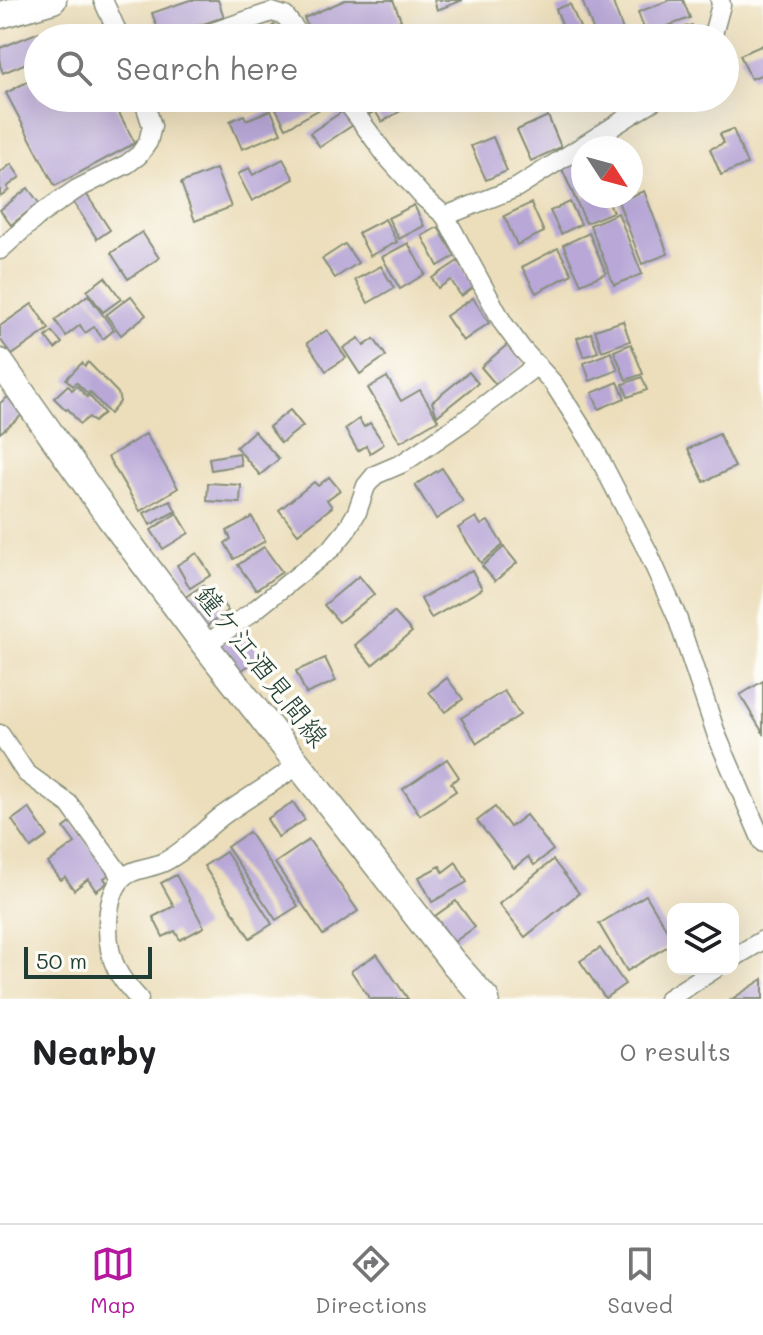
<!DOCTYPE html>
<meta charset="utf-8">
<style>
:root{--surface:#fff;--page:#f2f2f2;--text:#202124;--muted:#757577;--line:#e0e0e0;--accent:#b5179e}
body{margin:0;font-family:Mali,"Klee One",sans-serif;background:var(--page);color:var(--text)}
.controls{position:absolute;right:24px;bottom:24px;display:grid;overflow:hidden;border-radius:16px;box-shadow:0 8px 32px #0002}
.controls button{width:72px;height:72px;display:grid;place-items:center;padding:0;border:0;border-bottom:2px solid var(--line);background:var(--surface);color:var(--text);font:40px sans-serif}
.compass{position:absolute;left:571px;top:136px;width:72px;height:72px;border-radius:50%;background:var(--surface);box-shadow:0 8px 32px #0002;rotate:126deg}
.scale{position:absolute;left:24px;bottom:20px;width:128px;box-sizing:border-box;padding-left:8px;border:4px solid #1f3d34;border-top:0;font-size:22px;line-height:28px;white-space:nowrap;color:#1f3d34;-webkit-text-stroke:6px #fdfcf7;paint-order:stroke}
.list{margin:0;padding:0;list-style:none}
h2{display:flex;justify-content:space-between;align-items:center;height:104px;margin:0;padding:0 32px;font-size:34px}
h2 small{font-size:26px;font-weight:400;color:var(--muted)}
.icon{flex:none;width:44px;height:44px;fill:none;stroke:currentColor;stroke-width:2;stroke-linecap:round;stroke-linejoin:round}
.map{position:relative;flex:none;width:763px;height:999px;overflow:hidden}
.search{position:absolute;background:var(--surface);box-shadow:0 8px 32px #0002;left:24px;right:24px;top:24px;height:88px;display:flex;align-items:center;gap:20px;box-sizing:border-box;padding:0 28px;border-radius:44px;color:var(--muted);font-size:30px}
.sheet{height:224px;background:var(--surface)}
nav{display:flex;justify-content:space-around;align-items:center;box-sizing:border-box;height:112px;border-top:2px solid var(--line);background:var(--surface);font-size:22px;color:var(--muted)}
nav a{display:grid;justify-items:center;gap:4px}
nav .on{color:var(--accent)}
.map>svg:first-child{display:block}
</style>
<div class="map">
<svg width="763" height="999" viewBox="0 0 763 999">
<rect width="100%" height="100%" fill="#fdfcf7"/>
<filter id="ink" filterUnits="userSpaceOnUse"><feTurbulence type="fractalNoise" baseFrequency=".0125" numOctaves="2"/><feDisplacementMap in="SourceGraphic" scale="16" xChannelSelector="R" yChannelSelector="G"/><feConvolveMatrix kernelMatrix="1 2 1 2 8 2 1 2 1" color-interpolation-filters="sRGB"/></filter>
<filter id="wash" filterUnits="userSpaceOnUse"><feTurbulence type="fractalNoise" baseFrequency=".006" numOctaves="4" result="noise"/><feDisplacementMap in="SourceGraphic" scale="32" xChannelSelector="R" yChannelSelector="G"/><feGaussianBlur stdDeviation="1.8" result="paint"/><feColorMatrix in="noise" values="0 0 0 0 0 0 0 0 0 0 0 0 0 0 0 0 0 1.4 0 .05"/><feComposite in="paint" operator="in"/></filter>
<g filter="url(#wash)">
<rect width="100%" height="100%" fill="#ecdebb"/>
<g id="blocks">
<g fill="#b8a7d7">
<path d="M190,0H218L224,17L161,38L152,13Z"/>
<path d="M345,0H393L401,20L360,38H313L304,18Z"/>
<path d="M434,0H463L437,10Z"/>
<path d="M582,0H612L624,33L611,38H596Z"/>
<path d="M670,0H683L690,18L646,34L638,12Z"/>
<path d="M570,4L582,32L567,38L556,9Z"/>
<path d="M274,25L284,38H258Z"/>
<path d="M692,25L695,38H680L678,29Z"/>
<path d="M394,28L399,38H371Z"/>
<path d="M39,32L41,38H38V58L3,73L0,65V48Z"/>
<path d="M763,45V74L751,79L740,55Z"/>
<path d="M38,76V98H111L135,143L55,186L6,93Z"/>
<path d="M282,98H284L287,104L298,98H313L320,109L286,128L273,103Z"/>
<path d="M361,98H416L417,101L382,122L375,111L370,114Z"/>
<path d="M346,109L356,123L320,147L310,133Z"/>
<path d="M271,110L281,133L242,149L230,121L244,115L246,120Z"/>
<path d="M548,116L561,147L531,161L517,130Z"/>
<path d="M733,129L747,164L721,175L710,149L724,143L720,134Z"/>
<path d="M493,137L507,171L486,180L471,146Z"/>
<path d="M283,159L294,179L252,201L238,174L249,168L253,175Z"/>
<path d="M583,159V196H606L613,212L586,223L562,169Z"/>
<path d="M11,164L20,177L7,187L9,190L0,196V173Z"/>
<path d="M216,169L231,207L195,221L181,183Z"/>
<path d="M28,188L39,203L11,225L0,210Z"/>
<path d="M644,191L668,254L642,264L618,201Z"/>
<path d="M85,192L110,230L97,239L72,200Z"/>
<path d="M570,202L581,224L561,234L550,211Z"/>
<path d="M531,203L544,232L517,245L504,216Z"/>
<path d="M414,205L424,226L399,239L388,218Z"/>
<path d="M618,213L642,274L614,285L590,225Z"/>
<path d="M385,219L397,242L370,256L358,233Z"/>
<path d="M438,227L455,256L438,266L422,236Z"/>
<path d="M142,232L159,258L128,279L111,253Z"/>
<path d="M589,233L606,273L581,284L563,245Z"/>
<path d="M408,243L425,274L400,289L382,257Z"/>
<path d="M345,244L358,263L335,278L322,259Z"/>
<path d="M558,248L572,274L536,293L522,267Z"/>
<path d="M458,261L474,287L461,296L451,280L438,288L432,278Z"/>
<path d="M381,266L394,288L368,303L355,280Z"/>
<path d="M105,277L121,299L103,312L87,291Z"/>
<path d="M88,295L114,330L103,339L94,327L85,333L80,325L66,336L55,320Z"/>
<path d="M131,296L146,315L121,335L106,315Z"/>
<path d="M473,298L489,323L463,341L446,316Z"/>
<path d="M32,304L49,329L12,355L0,339V326Z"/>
<path d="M623,321L630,341L602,351L595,330Z"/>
<path d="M327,330L346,358L326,371L307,343Z"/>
<path d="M52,332L62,343L55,349L46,337Z"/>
<path d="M591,333L598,352L584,357L577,338Z"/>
<path d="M359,338L364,346L374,339L386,356L360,374L343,348Z"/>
<path d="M508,344L524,363L497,386L481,367Z"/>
<path d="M631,344L643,374L626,380L614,351Z"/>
<path d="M611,352L618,370L590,381L584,363Z"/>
<path d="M88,362L118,393L120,402L110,414L90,392L88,394L76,382L73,386L66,379L82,363L85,366Z"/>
<path d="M469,372L478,383L437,416L432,402Z"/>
<path d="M387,377L401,401L420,390L438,420L400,442L368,388Z"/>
<path d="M642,377L647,390L628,397L623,384Z"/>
<path d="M618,382L625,398L599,409L592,393Z"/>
<path d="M68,385L72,390L77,386L87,397L89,395L104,413L94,422L89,417L80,424L68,409L66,410L54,398Z"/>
<path d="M8,397L22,415L0,433V403Z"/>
<path d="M290,410L303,426L281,443L269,427Z"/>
<path d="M359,419L364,427L370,423L384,444L370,453L366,446L358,451L345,429Z"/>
<path d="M254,431L279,459L260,475L236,447Z"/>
<path d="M146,434L178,488L140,511L108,457Z"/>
<path d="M719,434L735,467L704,482L688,449Z"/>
<path d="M239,453L241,465L211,470L209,458Z"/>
<path d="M442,468L463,502L436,519L415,485Z"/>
<path d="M329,477L340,490L327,500L332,507L298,534L279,510L314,482L318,486Z"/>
<path d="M208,483L241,485L240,503L207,501Z"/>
<path d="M170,500L176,511L150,525L144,513Z"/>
<path d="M177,513L189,533L163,549L151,530Z"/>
<path d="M252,517L265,541L234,559L225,543L231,539L227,531Z"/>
<path d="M476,517L481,525L488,521L503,545L481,563L458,528Z"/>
<path d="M264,547L282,572L256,590L238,565Z"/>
<path d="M504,547L517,563L495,581L482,566Z"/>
<path d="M197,553L211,575L190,588L177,565Z"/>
<path d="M472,570L482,589L431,618L421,599Z"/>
<path d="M359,576L374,594L339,622L324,605Z"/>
<path d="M203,585L209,592L212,589L228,611L205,627L184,598Z"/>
<path d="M394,612L412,632L372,665L355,645Z"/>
<path d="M243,628L263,656L239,672L219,645Z"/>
<path d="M325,658L336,681L306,694L296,671Z"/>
<path d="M447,678L463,699L445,712L429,692Z"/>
<path d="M763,681V733L740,695Z"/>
<path d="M504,691L520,715L477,743L461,718Z"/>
<path d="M447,759L459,777L451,783L456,791L420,815L403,789Z"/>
<path d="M293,802L305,820L278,837L267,819Z"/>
<path d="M495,807L510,827L526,815L553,850L534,865L528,857L514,868L477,821Z"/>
<path d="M29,808L48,836L31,848L12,820Z"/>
<path d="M72,822L110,874L104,878L107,883L96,891L88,879L74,890L65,877L61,880L48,863L75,843L64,828Z"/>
<path d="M249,832L298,906L276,920L227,847Z"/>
<path d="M309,840L358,911L323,935L275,863Z"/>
<path d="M226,852L272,924L250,938L204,866Z"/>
<path d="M553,860L579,893L525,937L499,904Z"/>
<path d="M456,862L467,882L432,902L419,877L440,866L443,872Z"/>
<path d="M176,875L204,927L180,940L175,931L163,937L153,917L174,906L161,883Z"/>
<path d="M646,895L673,940V943L627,971L599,924Z"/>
<path d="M456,901L475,927L454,942L435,916Z"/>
<path d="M600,948L625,984L605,998L580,961Z"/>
<path d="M377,954L408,999H370L351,971Z"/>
<path d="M763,979V999H732Z"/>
</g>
</g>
</g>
<g filter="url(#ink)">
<use href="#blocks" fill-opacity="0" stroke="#868e78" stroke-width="2"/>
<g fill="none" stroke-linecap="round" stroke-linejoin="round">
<g stroke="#868e78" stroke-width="21">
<g id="minor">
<path d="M103,0L120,38"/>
<path d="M195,38L272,12L285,16L302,38"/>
<path d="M712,38L721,5L720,0"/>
<path d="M344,98L388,158L423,197L445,216L503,323L522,349L554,384L591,442L648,552L677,617L717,736L763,843"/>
<path d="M445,216L516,188L658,98"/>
<path d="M0,250L39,215L77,189L127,164L139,155L148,142L152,126L143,98"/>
<path d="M205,645L251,613L332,548L346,531L357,512L366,486L375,475L403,463L464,421L537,365"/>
<path d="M0,734L26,773L69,804L122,877"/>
<path d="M733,958L763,940"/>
<path d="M139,999C131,990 122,981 117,970C105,946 104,903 120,881C130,868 150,869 164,862C186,851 202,831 222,816C247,798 273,783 298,765"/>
<path d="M668,999L715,969"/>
</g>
</g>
<g stroke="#868e78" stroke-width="29">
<g id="secondary">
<path d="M0,15L53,0"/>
<path d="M0,362L110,518L205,645L452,961L486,999"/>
</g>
</g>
<use href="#minor" stroke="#fff" stroke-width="18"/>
<use href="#secondary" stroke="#fff" stroke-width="26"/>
</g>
</g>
<g text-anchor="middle" stroke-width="7" stroke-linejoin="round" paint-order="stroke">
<g font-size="28" fill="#1f3d34" stroke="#fdfcf7">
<text transform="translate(262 666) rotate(52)" y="10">鐘ケ江酒見間線</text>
</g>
</g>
</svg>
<div class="controls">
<button><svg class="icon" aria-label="layers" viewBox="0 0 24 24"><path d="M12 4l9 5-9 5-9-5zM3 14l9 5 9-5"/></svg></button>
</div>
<svg class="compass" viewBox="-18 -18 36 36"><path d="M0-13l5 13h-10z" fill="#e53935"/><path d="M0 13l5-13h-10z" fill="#757577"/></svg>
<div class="scale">50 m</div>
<div class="search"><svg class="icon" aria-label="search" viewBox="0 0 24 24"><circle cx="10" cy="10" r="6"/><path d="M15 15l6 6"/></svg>Search here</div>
</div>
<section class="sheet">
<h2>Nearby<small>0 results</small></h2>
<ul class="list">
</ul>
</section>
<nav>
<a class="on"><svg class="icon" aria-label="map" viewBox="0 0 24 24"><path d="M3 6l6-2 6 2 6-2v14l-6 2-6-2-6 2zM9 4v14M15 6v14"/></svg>Map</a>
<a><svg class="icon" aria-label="directions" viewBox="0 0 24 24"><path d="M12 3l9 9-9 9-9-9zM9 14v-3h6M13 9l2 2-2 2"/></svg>Directions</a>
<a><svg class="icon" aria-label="saved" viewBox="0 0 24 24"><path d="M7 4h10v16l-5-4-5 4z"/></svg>Saved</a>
</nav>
